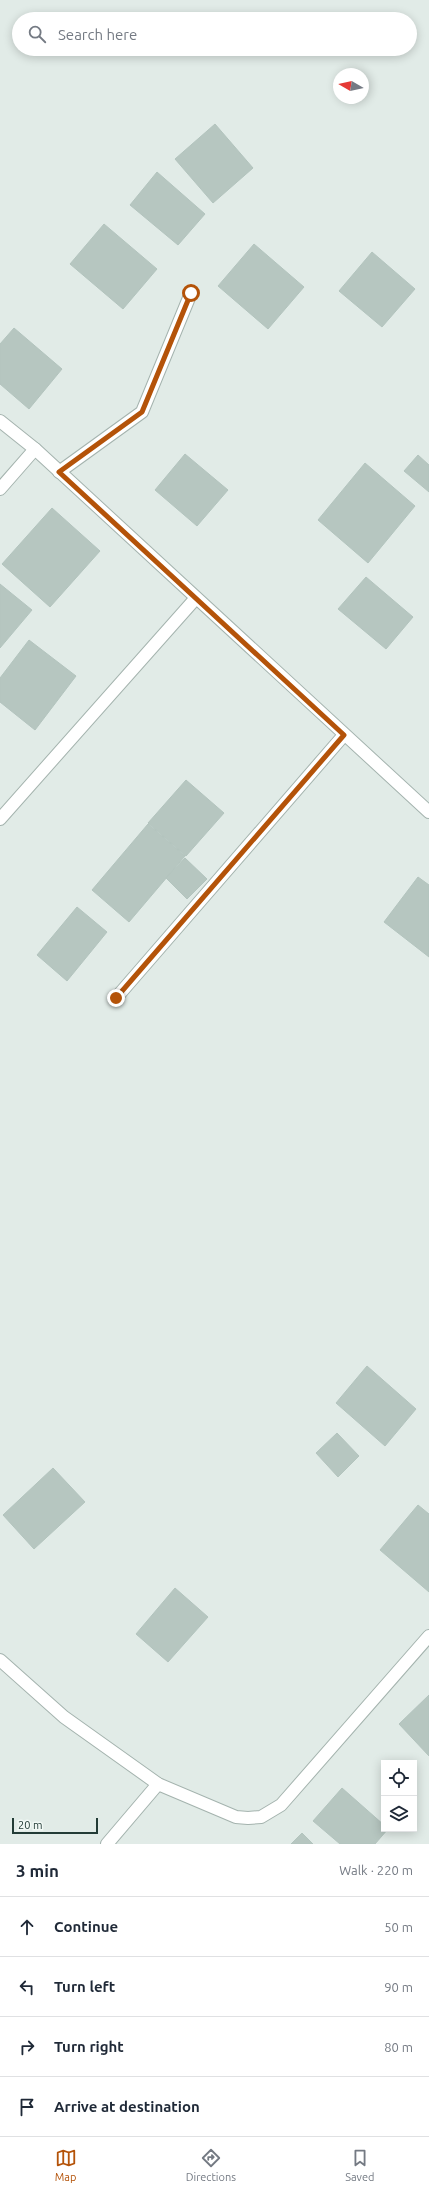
<!DOCTYPE html>
<meta charset="utf-8">
<style>
:root{--surface:#fff;--page:#f6f6f7;--text:#1f2937;--muted:#747a83;--line:#e0e1e3;--accent:#b45309}
body{margin:0;font-family:Ubuntu,sans-serif;background:var(--page);color:var(--text)}
.controls{position:absolute;right:12px;bottom:12px;display:grid;overflow:hidden;border-radius:0px;box-shadow:0 2px 10px #0003}
.controls button{width:36px;height:36px;display:grid;place-items:center;padding:0;border:0;border-bottom:1px solid var(--line);background:var(--surface);color:var(--text);font:20px sans-serif}
.compass{position:absolute;left:333px;top:68px;width:36px;height:36px;border-radius:50%;background:var(--surface);box-shadow:0 2px 10px #0003;rotate:279deg}
.scale{position:absolute;left:12px;bottom:10px;width:86px;box-sizing:border-box;padding-left:4px;border:2px solid #223b36;border-top:0;font-size:11px;line-height:14px;white-space:nowrap;color:#223b36;-webkit-text-stroke:3px #f1f8f5;paint-order:stroke}
.stop{position:absolute;width:12px;height:12px;margin:-9px;border:3px solid #b45309;border-radius:50%;background:#fff}
.stop.end{background:#b45309;border-color:#fff;box-shadow:0 1px 4px #0008}
.list{margin:0;padding:0;list-style:none}
h2{display:flex;justify-content:space-between;align-items:center;height:52px;margin:0;padding:0 16px;font-size:17px}
h2 small{font-size:13px;font-weight:400;color:var(--muted)}
.list li{display:grid;grid-template-columns:26px 1fr auto;gap:12px;align-items:center;box-sizing:border-box;height:60px;padding:0 16px;border-top:1px solid var(--line)}
.list b{display:block;font-size:15px;white-space:nowrap}
.list em{font-size:13px;font-style:normal;color:var(--muted)}
.icon{flex:none;width:22px;height:22px;fill:none;stroke:currentColor;stroke-width:2;stroke-linecap:round;stroke-linejoin:round}
.map{position:relative;flex:none;width:429px;height:1844px;overflow:hidden}
.search{position:absolute;background:var(--surface);box-shadow:0 2px 10px #0003;left:12px;right:12px;top:12px;height:44px;display:flex;align-items:center;gap:10px;box-sizing:border-box;padding:0 14px;border-radius:22px;color:var(--muted);font-size:15px}
.sheet{height:292px;background:var(--surface)}
nav{display:flex;justify-content:space-around;align-items:center;box-sizing:border-box;height:56px;border-top:1px solid var(--line);background:var(--surface);font-size:11px;color:var(--muted)}
nav a{display:grid;justify-items:center;gap:2px}
nav .on{color:var(--accent)}
.map>svg:first-child{display:block}
</style>
<div class="map">
<svg width="429" height="1844" viewBox="0 0 429 1844">
<rect width="100%" height="100%" fill="#e1ebe7"/>
<g fill="#b6c6c0" stroke="#b3c4be">
<path d="M215,124L253,168L213,203L175,159Z"/>
<path d="M157,172L205,214L178,245L130,205Z"/>
<path d="M104,224L157,269L123,309L70,264Z"/>
<path d="M254,244L304,287L268,329L218,286Z"/>
<path d="M372,252L415,289L382,327L339,291Z"/>
<path d="M14,328L62,369L29,409L0,384V344Z"/>
<path d="M185,454L228,490L197,526L155,490Z"/>
<path d="M418,455L429,465V492L404,471Z"/>
<path d="M365,463L415,506L368,563L318,520Z"/>
<path d="M52,508L100,551L50,607L2,564Z"/>
<path d="M366,577L413,617L386,649L338,609Z"/>
<path d="M0,584L32,610L0,648Z"/>
<path d="M29,640L76,676L35,730L0,702V678Z"/>
<path d="M186,780L224,813L186,856L148,823Z"/>
<path d="M148,824L185,856L129,922L92,890Z"/>
<path d="M185,858L207,879L187,899L166,878Z"/>
<path d="M418,877L429,885V957L384,922Z"/>
<path d="M77,907L107,932L67,981L37,955Z"/>
<path d="M367,1366L416,1409L385,1446L336,1403Z"/>
<path d="M337,1433L359,1456L338,1477L316,1453Z"/>
<path d="M53,1468L85,1502L34,1549L3,1515Z"/>
<path d="M418,1505L429,1514V1592L380,1550Z"/>
<path d="M175,1588L208,1617L168,1662L136,1634Z"/>
<path d="M429,1695V1756L399,1724Z"/>
<path d="M342,1788L384,1825V1829H388L375,1844H340L313,1821Z"/>
<path d="M302,1833L313,1844H291Z"/>
</g>
<g fill="none" stroke-linecap="round" stroke-linejoin="round">
<g stroke="#a4b3ae" stroke-width="14">
<g id="minor">
<path d="M0,421L35,449L429,812"/>
<path d="M59,472L142,412L191,293"/>
<path d="M0,489L35,449"/>
<path d="M0,819L196,598"/>
<path d="M116,998L344,735"/>
<path d="M0,1660L64,1717L158,1784L236,1817L248,1818L261,1817L281,1805L429,1636"/>
<path d="M107,1844L158,1784"/>
</g>
</g>
<use href="#minor" stroke="#fff" stroke-width="12"/>
</g>
<g fill="none" stroke-linecap="round" stroke-linejoin="round">
<path stroke="#b45309" stroke-width="5" d="M116,998L344,735L59,472L142,412L191,293"/>
</g>
</svg>
<div class="controls">
<button><svg class="icon" aria-label="locate" viewBox="0 0 24 24"><circle cx="12" cy="12" r="6"/><path d="M12 2v4M12 18v4M2 12h4M18 12h4"/></svg></button>
<button><svg class="icon" aria-label="layers" viewBox="0 0 24 24"><path d="M12 4l9 5-9 5-9-5zM3 14l9 5 9-5"/></svg></button>
</div>
<svg class="compass" viewBox="-18 -18 36 36"><path d="M0-13l5 13h-10z" fill="#e53935"/><path d="M0 13l5-13h-10z" fill="#747a83"/></svg>
<div class="scale">20 m</div>
<div class="stop" style="left:191px;top:293px"></div>
<div class="stop end" style="left:116px;top:998px"></div>
<div class="search"><svg class="icon" aria-label="search" viewBox="0 0 24 24"><circle cx="10" cy="10" r="6"/><path d="M15 15l6 6"/></svg>Search here</div>
</div>
<section class="sheet">
<h2>3 min<small>Walk · 220 m</small></h2>
<ul class="list">
<li><svg class="icon" aria-label="ahead" viewBox="0 0 24 24"><path d="M12 20V5M6 11l6-6 6 6"/></svg><div><b>Continue</b></div><em>50 m</em></li>
<li><svg class="icon" aria-label="left" viewBox="0 0 24 24"><path d="M17 20v-9H6M10 6l-5 5 5 5"/></svg><div><b>Turn left</b></div><em>90 m</em></li>
<li><svg class="icon" aria-label="right" viewBox="0 0 24 24"><path d="M7 20v-9h11M14 6l5 5-5 5"/></svg><div><b>Turn right</b></div><em>80 m</em></li>
<li><svg class="icon" aria-label="arrive" viewBox="0 0 24 24"><path d="M6 21V4h12l-3 4 3 4H6"/></svg><div><b>Arrive at destination</b></div></li>
</ul>
</section>
<nav>
<a class="on"><svg class="icon" aria-label="map" viewBox="0 0 24 24"><path d="M3 6l6-2 6 2 6-2v14l-6 2-6-2-6 2zM9 4v14M15 6v14"/></svg>Map</a>
<a><svg class="icon" aria-label="directions" viewBox="0 0 24 24"><path d="M12 3l9 9-9 9-9-9zM9 14v-3h6M13 9l2 2-2 2"/></svg>Directions</a>
<a><svg class="icon" aria-label="saved" viewBox="0 0 24 24"><path d="M7 4h10v16l-5-4-5 4z"/></svg>Saved</a>
</nav>
